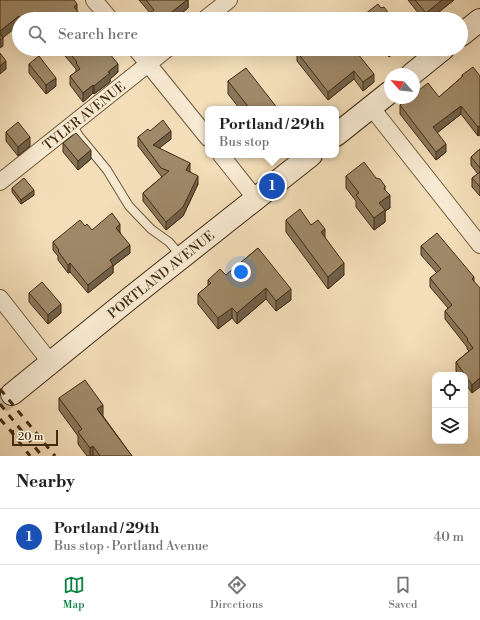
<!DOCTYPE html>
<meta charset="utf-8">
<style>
:root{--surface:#fff;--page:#f6f6f6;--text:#202124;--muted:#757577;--line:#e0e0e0;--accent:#0b8043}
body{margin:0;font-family:"Libre Bodoni",serif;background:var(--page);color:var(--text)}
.controls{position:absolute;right:12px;bottom:12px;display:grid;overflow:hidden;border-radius:8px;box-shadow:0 4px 16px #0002}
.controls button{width:36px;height:36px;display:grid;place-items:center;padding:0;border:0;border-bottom:1px solid var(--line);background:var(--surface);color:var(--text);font:20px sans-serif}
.compass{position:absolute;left:384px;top:68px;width:36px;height:36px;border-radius:50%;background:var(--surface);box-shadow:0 4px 16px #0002;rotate:297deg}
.scale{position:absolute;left:12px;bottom:10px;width:46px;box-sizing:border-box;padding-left:4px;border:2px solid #442c13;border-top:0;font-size:11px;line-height:14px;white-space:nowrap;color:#442c13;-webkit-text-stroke:3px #f7ead2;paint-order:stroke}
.you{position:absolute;left:241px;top:272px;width:14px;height:14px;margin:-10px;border:3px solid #fff;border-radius:50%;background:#1a73e8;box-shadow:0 0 0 6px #1a73e833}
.badge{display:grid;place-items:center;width:26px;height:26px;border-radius:50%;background:var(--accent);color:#fff;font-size:13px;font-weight:700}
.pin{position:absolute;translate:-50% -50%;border:2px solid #fff;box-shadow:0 1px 4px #0006}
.popup{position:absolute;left:205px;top:106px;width:134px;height:52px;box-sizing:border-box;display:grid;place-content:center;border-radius:8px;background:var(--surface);filter:drop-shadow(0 1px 3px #0005);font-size:13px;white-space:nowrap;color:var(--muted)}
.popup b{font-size:15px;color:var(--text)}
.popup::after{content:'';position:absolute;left:50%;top:100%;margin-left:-8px;border:8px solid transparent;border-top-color:var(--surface)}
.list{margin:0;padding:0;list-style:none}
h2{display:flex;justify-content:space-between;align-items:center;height:52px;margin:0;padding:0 16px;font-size:17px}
h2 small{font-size:13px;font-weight:400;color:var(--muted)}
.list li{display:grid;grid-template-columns:26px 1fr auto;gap:12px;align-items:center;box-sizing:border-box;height:56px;padding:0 16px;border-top:1px solid var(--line)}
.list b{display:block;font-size:15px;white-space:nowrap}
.list p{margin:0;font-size:13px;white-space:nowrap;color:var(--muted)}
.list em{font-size:13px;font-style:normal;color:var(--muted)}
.icon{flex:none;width:22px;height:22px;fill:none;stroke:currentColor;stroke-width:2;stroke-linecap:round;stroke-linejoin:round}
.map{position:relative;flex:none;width:480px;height:456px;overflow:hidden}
.search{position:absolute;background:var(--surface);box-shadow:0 4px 16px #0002;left:12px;right:12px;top:12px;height:44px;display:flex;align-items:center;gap:10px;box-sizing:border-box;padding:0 14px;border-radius:22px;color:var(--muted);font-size:15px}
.sheet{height:108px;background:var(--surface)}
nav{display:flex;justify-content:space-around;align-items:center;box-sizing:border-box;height:56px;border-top:1px solid var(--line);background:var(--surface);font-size:11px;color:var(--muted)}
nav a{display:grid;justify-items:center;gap:2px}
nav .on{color:var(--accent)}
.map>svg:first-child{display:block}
</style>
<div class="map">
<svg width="480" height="456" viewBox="0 0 480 456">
<rect width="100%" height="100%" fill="#f3deb9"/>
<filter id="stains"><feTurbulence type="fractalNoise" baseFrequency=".005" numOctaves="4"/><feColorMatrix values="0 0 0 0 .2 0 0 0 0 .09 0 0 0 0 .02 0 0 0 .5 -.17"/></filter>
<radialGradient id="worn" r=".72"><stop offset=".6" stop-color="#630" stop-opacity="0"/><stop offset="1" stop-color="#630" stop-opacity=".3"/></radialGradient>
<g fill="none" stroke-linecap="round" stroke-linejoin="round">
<path stroke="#d0ba98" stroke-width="22" stroke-dasharray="22 11" stroke-linecap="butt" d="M0,403L12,394"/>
<g stroke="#70583c" stroke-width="10">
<path id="lane" d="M72,125L79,136L107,170L129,206L151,229L169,242L182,257"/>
</g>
<g stroke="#70583c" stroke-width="18">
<g id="street">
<path d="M94,0L110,19"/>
<path d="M205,19L229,0"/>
<path d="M136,49L208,138"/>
<path d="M371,107L480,245"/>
<path d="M221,155L256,199"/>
<path id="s1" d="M0,182L167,49"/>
<path d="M0,298L51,363"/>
</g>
</g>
<g stroke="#442c13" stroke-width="24">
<g id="secondary">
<path d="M461,35L480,20"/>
<path d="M412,74L443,49"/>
<path d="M336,135L390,92"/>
<path id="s2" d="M12,394L129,299L311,155"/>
</g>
</g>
<use href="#lane" stroke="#f7ead2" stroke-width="8"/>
<use href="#street" stroke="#f7ead2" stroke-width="16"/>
<use href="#secondary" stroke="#f7ead2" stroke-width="22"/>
<g stroke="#442c13" stroke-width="3" stroke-dasharray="7 7" stroke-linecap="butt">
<path d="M0,389L55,456"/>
<path d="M0,404L42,456"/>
<path d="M0,419L10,430L30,456"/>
</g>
</g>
<g fill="#89765a" stroke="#442c13">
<path d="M139,0H188V8L174,19H146V16L150,13Z"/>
<path d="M408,0H454L430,19H423Z"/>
<path d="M381,8L393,19H365V14Z"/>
<path d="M61,49H106L118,72L110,79V82L94,94L93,93L83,102L70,85V76L76,72V69L61,51Z"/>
<path d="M354,49L374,82L363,91L354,79L328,100L297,61V52Z"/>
<path d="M382,49H399L389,57Z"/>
<path d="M29,64L56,86L46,94L29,73Z"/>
<path d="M462,75L480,76L478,136L461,114L437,133L446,152L436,160L400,114V105L439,97L462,77Z"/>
<path d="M228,81L278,109H240L228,94Z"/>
<path d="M150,131L171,139L159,148L190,171L198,184L183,216L166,230L143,201V193L162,177L138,146V137Z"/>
<path d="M6,132L30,146L18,156L6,141Z"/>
<path d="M63,143L91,159L78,170L63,152Z"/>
<path d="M480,149V196L472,187V178L478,174L471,165V157Z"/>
<path d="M346,176L385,190L390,208L385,211V222L374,230L356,207V201L346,188Z"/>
<path d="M12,188L34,195L21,204L12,192Z"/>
<path d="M286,220L311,225L325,238L344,275L328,289L286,232Z"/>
<path d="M85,226L92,230L120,232L130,253L113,266V273L88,293L70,272L68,273L58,260V256L53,250V242Z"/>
<path d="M421,246L474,277L472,393L465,383V375H459L456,371V362L469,351L467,349V347L445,319V311L448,308L430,287V278L437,273L421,255Z"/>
<path d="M258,248L291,300L276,311L266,299L237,324L232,318L218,329L198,304V294L208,286V280L226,275Z"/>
<path d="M29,293L61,313L48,324L29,302Z"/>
<path d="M59,398L103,416L132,456H87L78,444V436L59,410Z"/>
</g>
<g fill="#6f604a" stroke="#442c13">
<path d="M187,0H188V8L174,19H163Z"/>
<path d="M442,0H454L430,19H426V13Z"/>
<path d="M77,4V13L74,7Z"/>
<path d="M19,16V25L0,40V31Z"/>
<path d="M3,38V46L0,48V40Z"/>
<path d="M389,49H399L389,57Z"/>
<path d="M6,61V69L0,74V66Z"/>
<path d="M118,64V72L110,79V82L94,94V86L108,72Z"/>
<path d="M354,71V79L328,100V92Z"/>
<path d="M374,74V82L363,91V82Z"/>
<path d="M56,78V86L46,94V85Z"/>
<path d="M93,85V93L83,102V93Z"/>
<path d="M461,106V114L433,136V127Z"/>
<path d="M480,126V135L478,136V127Z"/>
<path d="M171,131V139L153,153V145Z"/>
<path d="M30,137V146L18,156V147Z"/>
<path d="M446,144V152L436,160V152Z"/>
<path d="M91,150V159L78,170V161Z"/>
<path d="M190,163V171L186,179V170Z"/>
<path d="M198,176V184L183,216L166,230V222Z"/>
<path d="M385,186V199L390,195V208L385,211V222L374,230V218Z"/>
<path d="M34,190V195L21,204V200Z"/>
<path d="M120,224V232L116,228Z"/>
<path d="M325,229V241L321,232Z"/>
<path d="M130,245V253L113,266V273L88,293V285L110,260Z"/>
<path d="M70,263V272L68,273V265Z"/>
<path d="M344,263V275L328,289V277Z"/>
<path d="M266,288V299L237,324V313Z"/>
<path d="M291,289V300L276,311V301Z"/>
<path d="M61,304V313L48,324V315Z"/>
<path d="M232,308V318L218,329V318Z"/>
<path d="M480,378V387L472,393V385Z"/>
<path d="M103,405V417L97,409Z"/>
<path d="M93,446V456H90V448Z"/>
</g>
<g fill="#9f8969" stroke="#442c13">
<path d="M0,0H74L77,4L74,7L84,19H48L47,18L46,19H21L19,16L0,31Z"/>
<path d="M146,0H187L163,19H149L146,16L154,10Z"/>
<path d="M415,0H442L426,13Z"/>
<path d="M378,4L381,8L384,7L393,19H368L365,14Z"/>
<path d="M0,33L3,38L0,40Z"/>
<path d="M66,49H106L118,64L108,72L110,73L94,86L93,85L83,93L70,76L80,69L76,63L77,62Z"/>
<path d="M301,49H354L374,74L363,82L354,71L328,92L297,52Z"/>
<path d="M0,53L6,61L0,66Z"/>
<path d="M39,56L56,78L46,85L29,64Z"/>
<path d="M473,67L480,76V126L478,127L461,106L433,127L446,144L436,152L400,105L409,98H414V94L428,83L439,97L463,76L462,75Z"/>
<path d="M246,68L278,109H250L228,81Z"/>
<path d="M163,120L171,131L153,145L190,163L186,170L198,176L183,207L166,222L143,193L169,171L161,168L138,137L148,129L150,131Z"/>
<path d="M18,122L30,137L18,147L6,132Z"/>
<path d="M76,133L91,150L78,161L63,143Z"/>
<path d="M480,149V168L471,157Z"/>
<path d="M364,162L376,178L380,179L385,186L384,189L390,195L379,203L385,210L374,218L356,195L359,193L346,176Z"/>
<path d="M480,172V187L472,178Z"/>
<path d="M24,178L34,190L21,200L12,188Z"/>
<path d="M300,209L311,225L318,220L325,229L321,232L344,263L328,277L286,220Z"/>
<path d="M112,213L120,224L116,228L130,245L110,260L113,265L88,285L70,263L68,265L58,251L59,250L53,242L80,220L85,226L87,224L92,230Z"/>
<path d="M437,233L474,277L472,279L480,288V378L472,385L456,362L473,348L467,340L468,339L445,311L452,305L430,278L441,269L421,246Z"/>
<path d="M258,248L291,289L276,301L266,288L237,313L232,308L218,318L198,294L211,283L208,280L220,269L226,275Z"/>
<path d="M42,282L61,304L48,315L29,293Z"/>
<path d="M85,380L103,405L97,409L132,456H100L93,446L90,448L78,432L82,429L59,398Z"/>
</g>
<g text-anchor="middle" stroke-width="4" stroke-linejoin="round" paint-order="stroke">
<g font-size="13" fill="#442c13" stroke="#f7ead2">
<text dy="5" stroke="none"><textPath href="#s1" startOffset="107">TYLER AVENUE</textPath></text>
<text dy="5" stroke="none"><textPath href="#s2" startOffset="191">PORTLAND AVENUE</textPath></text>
</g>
</g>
<rect width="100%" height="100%" filter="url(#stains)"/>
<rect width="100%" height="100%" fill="url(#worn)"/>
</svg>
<div class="controls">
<button><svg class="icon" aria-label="locate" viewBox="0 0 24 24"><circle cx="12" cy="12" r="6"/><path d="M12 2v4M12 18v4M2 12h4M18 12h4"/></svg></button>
<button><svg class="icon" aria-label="layers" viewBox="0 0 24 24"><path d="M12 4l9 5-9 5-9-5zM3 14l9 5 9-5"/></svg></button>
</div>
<svg class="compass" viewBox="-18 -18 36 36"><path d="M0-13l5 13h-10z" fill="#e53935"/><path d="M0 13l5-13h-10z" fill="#757577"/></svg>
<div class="scale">20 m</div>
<div class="you"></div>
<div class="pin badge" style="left:272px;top:186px;background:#1a4fb4">1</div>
<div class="popup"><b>Portland / 29th</b>Bus stop</div>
<div class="search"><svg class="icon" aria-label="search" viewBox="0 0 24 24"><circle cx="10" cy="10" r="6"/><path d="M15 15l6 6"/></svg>Search here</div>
</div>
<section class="sheet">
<h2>Nearby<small></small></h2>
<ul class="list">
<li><span class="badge" style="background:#1a4fb4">1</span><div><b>Portland / 29th</b><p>Bus stop · Portland Avenue</p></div><em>40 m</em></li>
</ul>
</section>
<nav>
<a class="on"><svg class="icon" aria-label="map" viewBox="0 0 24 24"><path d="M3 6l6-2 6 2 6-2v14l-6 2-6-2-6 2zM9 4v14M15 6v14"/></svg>Map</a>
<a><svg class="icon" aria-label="directions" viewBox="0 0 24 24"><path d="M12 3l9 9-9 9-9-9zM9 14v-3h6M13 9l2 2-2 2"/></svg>Directions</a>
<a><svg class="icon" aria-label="saved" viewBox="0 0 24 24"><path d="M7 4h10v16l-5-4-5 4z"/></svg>Saved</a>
</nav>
